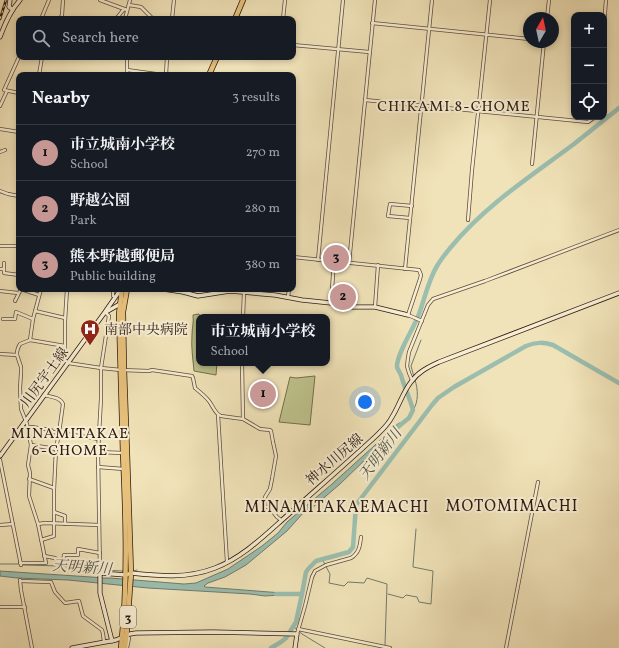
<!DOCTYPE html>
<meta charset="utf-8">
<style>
:root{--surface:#171b24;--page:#20242c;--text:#f1f3f6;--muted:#9ea1a6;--line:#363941;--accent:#c59692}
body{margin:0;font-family:Vollkorn,"Noto Serif JP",serif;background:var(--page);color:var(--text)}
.controls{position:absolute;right:12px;top:12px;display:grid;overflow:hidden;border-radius:8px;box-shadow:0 2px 6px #0003}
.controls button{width:36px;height:36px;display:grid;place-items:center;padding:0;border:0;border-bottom:1px solid var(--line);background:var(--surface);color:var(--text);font:20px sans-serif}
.compass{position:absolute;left:523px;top:12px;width:36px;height:36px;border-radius:50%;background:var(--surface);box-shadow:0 2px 6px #0003;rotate:9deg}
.you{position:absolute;left:365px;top:402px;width:14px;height:14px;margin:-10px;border:3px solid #fff;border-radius:50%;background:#1a73e8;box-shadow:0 0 0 6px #1a73e833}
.badge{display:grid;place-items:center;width:26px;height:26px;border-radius:50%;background:var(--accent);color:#111;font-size:13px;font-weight:700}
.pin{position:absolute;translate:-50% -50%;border:2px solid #fff;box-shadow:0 1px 4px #0006}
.popup{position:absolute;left:196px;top:314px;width:134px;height:52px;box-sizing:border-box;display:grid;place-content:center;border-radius:8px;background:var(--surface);filter:drop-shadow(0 1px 3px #0005);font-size:13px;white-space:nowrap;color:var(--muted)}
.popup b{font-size:15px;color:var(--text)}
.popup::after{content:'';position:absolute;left:50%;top:100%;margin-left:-8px;border:8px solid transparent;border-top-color:var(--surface)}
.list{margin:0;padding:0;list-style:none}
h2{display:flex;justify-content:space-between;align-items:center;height:52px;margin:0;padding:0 16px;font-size:17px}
h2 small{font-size:13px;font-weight:400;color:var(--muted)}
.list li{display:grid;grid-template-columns:26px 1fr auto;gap:12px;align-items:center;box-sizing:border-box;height:56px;padding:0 16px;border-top:1px solid var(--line)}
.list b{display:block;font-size:15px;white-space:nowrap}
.list p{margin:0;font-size:13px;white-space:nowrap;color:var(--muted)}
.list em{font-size:13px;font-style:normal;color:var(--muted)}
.icon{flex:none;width:22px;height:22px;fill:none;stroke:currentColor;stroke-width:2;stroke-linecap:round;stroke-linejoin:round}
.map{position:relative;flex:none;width:619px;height:648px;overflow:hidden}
.search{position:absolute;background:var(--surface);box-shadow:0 2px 6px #0003;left:16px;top:16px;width:280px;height:44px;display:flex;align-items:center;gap:10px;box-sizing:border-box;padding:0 14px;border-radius:8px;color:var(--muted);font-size:15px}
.panel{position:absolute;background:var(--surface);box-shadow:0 2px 6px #0003;left:16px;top:72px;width:280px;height:220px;border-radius:8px}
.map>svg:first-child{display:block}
</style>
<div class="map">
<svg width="619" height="648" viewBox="0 0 619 648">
<rect width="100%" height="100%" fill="#f1e3b9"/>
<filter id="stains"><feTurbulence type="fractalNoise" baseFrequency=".005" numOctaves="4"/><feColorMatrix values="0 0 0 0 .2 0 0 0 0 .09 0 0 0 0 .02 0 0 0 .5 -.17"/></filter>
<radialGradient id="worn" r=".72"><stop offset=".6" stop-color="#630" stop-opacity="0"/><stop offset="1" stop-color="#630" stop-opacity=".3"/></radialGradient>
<g fill="#bec38c" stroke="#766e4e">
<path d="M334,291L352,293L351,305L333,301Z"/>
<path d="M199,314L200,317H199V363H217L216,375L194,371C193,359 191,347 192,335C192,328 194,322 193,315Z"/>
<path d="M315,376L310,425L279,422L290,377L296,378Z"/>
</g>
<path fill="#9bbeaf" stroke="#6f7c6f" d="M399,423H404L381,447L371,454L340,484L312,508L304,512L287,531L246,565L225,577L208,583L204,586L205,587L295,594L265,596L250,594L148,588L68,580L17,578L0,576V571L91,577L104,578H110L184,584L196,583L228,569L262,546L278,533L287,522L332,484L374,446L390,430Z"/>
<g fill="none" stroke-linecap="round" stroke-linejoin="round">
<g stroke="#6f7c6f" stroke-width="1">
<path d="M414,377L411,366L421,340"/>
<path d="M413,410C419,402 418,389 415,380"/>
<path d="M322,559L330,574L329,583L344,586L348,582L364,583L367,578L387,584L385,645"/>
<path d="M0,564H18"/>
<path d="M23,565L60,566L98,570"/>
<path d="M101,570L123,571"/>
<path d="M133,571L137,570"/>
<path d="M388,594L403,598L406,595L417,597L419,602L431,604L433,571L413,567V566L416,529"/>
<path d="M294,627L302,634L325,648"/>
</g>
<g stroke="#9bbeaf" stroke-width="4.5">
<path d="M399,426L409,418L413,410C410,398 404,387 401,375C400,373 398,370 397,367C396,355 415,326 419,314C425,298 428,281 437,266C441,259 446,253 451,247C486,205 531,176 574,144C589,132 604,120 619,108"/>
<path d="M276,594H302"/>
<path d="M271,648L281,642L286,638L296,622L302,594L306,572L309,568L316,561L349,552L353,547L356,505L432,405L438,398L454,387L526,346C536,342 543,342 553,345L619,383"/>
</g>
<g stroke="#5f4c3a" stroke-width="4">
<g id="street">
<path d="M100,0L127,10"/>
<path d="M129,5L141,7L151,17L156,19"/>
<path d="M547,18L549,0"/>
<path d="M41,19L49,0"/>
<path d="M60,19L62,15L63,0"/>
<path d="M116,19L124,9"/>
<path d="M125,19L130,0"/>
<path d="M172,19L174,0"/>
<path d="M283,19L285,0"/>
<path d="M372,23L529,39"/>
<path d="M604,25L606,0"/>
<path d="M293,45L369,52"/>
<path d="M19,57L4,90L19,93"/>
<path d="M127,70L163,75"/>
<path d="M39,75H77"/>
<path d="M39,75L42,57"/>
<path d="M127,75V57"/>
<path d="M166,75L167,57"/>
<path d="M365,100L588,122L595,117"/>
<path d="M0,106L7,91"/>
<path d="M0,129L19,132"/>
<path d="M0,152L5,150"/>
<path d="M532,164L544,42"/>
<path d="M0,191L8,194L19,196"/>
<path d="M410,218L388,216L390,204L412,206"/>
<path d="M468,220L472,170L490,0"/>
<path d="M0,246H19"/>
<path d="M293,257L419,270L421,275L420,279L408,315L422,321"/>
<path d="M318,260L343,0"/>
<path d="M4,263V273L19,275"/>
<path d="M349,263L375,0"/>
<path d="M0,269H4"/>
<path d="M405,269L432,0"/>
<path d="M21,289L39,295"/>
<path d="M67,289L65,321V360L68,363L101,368L121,370L149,371L152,370L192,376L193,378L195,388C200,392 205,396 209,401C213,406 215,414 221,416L243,419L260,429L270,430L271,431L273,442L276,456L272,479L270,489L265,497L264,506L270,508L277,517L281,520"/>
<path d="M113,289V296L115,297"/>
<path d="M0,291L18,293"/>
<path d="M288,297L289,289"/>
<path d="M15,301L21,289"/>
<path d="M331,303L334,261"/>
<path d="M375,307L378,265"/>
<path d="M35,311L65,318"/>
<path d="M243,317L244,292"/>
<path d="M3,319H15L16,312L33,319"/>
<path d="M30,340L33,319L41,289"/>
<path d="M0,354L17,355"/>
<path d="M242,363L243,419"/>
<path d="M412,380L409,373L407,366L408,358L409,352L428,305L433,299L485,281L619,230"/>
<path d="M218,415L227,562"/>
<path d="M28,428L32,427L51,430L53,432L99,439"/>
<path d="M31,445L56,449"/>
<path d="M98,452L123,453"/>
<path d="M0,460L21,565"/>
<path d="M98,467L124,469"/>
<path d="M29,479L54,488"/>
<path d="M54,512L65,516V524"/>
<path d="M38,524L45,523L99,525"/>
<path d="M0,525L13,524"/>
<path d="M41,540L54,536V490L56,449L59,433L63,404C60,397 51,397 44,395"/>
<path d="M44,556L55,558L58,561H63L64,555H78V549L100,553"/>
<path d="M20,563H46L38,524L29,496L30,473L28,465L31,445L27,424L21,409L20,388L21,373V367L17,355V352L18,348L20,344L30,340L65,346"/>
<path d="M100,573L98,452L101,399V368L109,316L105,312"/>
<path d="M20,580L21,590L32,648"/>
<path d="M20,581L51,582L55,592L65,603L79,601L83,616L102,630L103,634L104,642"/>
<path d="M0,607H25"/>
<path d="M298,629L390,648"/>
<path d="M297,634L305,606L312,577L315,571L326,565L351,558C359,553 360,546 361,537"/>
<path d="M126,636L129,638L127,648"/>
<path d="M506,648L538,482"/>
</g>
</g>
<g stroke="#2e1a10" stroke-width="5">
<g id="secondary">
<path d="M10,0L9,7L12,9"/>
<path d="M0,37C5,23 10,11 20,0"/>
<path d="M163,289L183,292L198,296L230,291L275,295L302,300L331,303L351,307H375L408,315"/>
<path d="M106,312L120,304"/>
<path d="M0,456L105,312L121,289"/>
<path d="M112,641L100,593V573L126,575L131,573C159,576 187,579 215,568C244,557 267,533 290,513C319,487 348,462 376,436C382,430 388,425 392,417C399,406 403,392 411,382C418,372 428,367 439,362L619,293"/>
<path d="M72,648L116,640L130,634L136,633L213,632L297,634L295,648"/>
</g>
</g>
<g stroke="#2e1a10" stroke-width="6">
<g id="highway">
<path d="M235,19L243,0"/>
<path d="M209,75L217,57"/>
<path d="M121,648C128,583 126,519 123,454C122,407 120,361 119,314L122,289"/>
<path d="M125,648L127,629L131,573L127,453L124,369L123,312L127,289"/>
</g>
</g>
<use href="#street" stroke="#f6edd2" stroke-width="2.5"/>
<use href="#secondary" stroke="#f6edd2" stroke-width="3.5"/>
<use href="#highway" stroke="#e8c27c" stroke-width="4.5"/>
<g stroke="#2e1a10" stroke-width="2.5">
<path id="rail" d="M0,19L6,0"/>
</g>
<use href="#rail" stroke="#f6edd2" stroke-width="1" stroke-dasharray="3" stroke-linecap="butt"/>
</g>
<defs>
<g id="hospital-pin" transform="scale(1)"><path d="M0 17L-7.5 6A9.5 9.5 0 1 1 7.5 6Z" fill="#8f2418" stroke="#f6edd2"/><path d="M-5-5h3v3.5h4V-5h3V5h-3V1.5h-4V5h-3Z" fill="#fff"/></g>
</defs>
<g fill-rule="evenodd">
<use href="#hospital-pin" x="90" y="329"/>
</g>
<g text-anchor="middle" stroke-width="4" stroke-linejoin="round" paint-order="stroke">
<rect fill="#f6edd2" stroke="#6a594a" stroke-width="1" x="120" y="606" width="16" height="22" rx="3"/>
<g font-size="13" font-weight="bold" fill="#2e1a10">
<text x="128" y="622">3</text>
</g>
<g font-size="14" fill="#2e1a10" stroke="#f6edd2" text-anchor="start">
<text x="104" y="334">南部中央病院</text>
</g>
<g font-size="14" fill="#2e1a10" stroke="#f6edd2">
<text transform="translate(44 377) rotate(-54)" y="5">川尻宇土線</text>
<text transform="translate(334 459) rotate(-41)" y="5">神水川尻線</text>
</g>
<g font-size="15" letter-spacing="1" fill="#2e1a10" stroke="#f6edd2">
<text x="454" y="111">CHIKAMI 8-CHOME</text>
<text x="70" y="438">MINAMITAKAE<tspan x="70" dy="17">6-CHOME</tspan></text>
</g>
<g font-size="15" font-style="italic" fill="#545348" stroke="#f6edd2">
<text transform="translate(380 454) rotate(-53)" y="5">天明新川</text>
<text transform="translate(82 567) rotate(4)" y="5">天明新川</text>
</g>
<g font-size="16" letter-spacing="1" fill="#2e1a10" stroke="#f6edd2">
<text x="512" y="511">MOTOMIMACHI</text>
<text x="337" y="512">MINAMITAKAEMACHI</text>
</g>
</g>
<rect width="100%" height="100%" filter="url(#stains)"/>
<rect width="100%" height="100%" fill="url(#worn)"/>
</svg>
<div class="controls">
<button>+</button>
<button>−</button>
<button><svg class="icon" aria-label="locate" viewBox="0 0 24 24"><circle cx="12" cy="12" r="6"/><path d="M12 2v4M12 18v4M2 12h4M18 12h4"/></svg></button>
</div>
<svg class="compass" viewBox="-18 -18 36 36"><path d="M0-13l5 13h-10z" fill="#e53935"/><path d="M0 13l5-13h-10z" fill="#9ea1a6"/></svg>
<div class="you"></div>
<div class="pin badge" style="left:263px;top:394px">1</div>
<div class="popup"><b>市立城南小学校</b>School</div>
<div class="pin badge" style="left:343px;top:297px">2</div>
<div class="pin badge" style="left:336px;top:258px">3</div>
<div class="search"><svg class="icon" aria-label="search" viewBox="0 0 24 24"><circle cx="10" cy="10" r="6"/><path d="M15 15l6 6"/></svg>Search here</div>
<section class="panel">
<h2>Nearby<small>3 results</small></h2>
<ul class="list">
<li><span class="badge">1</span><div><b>市立城南小学校</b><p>School</p></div><em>270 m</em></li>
<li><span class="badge">2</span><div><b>野越公園</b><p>Park</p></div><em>280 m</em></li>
<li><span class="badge">3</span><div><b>熊本野越郵便局</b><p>Public building</p></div><em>380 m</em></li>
</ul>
</section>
</div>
